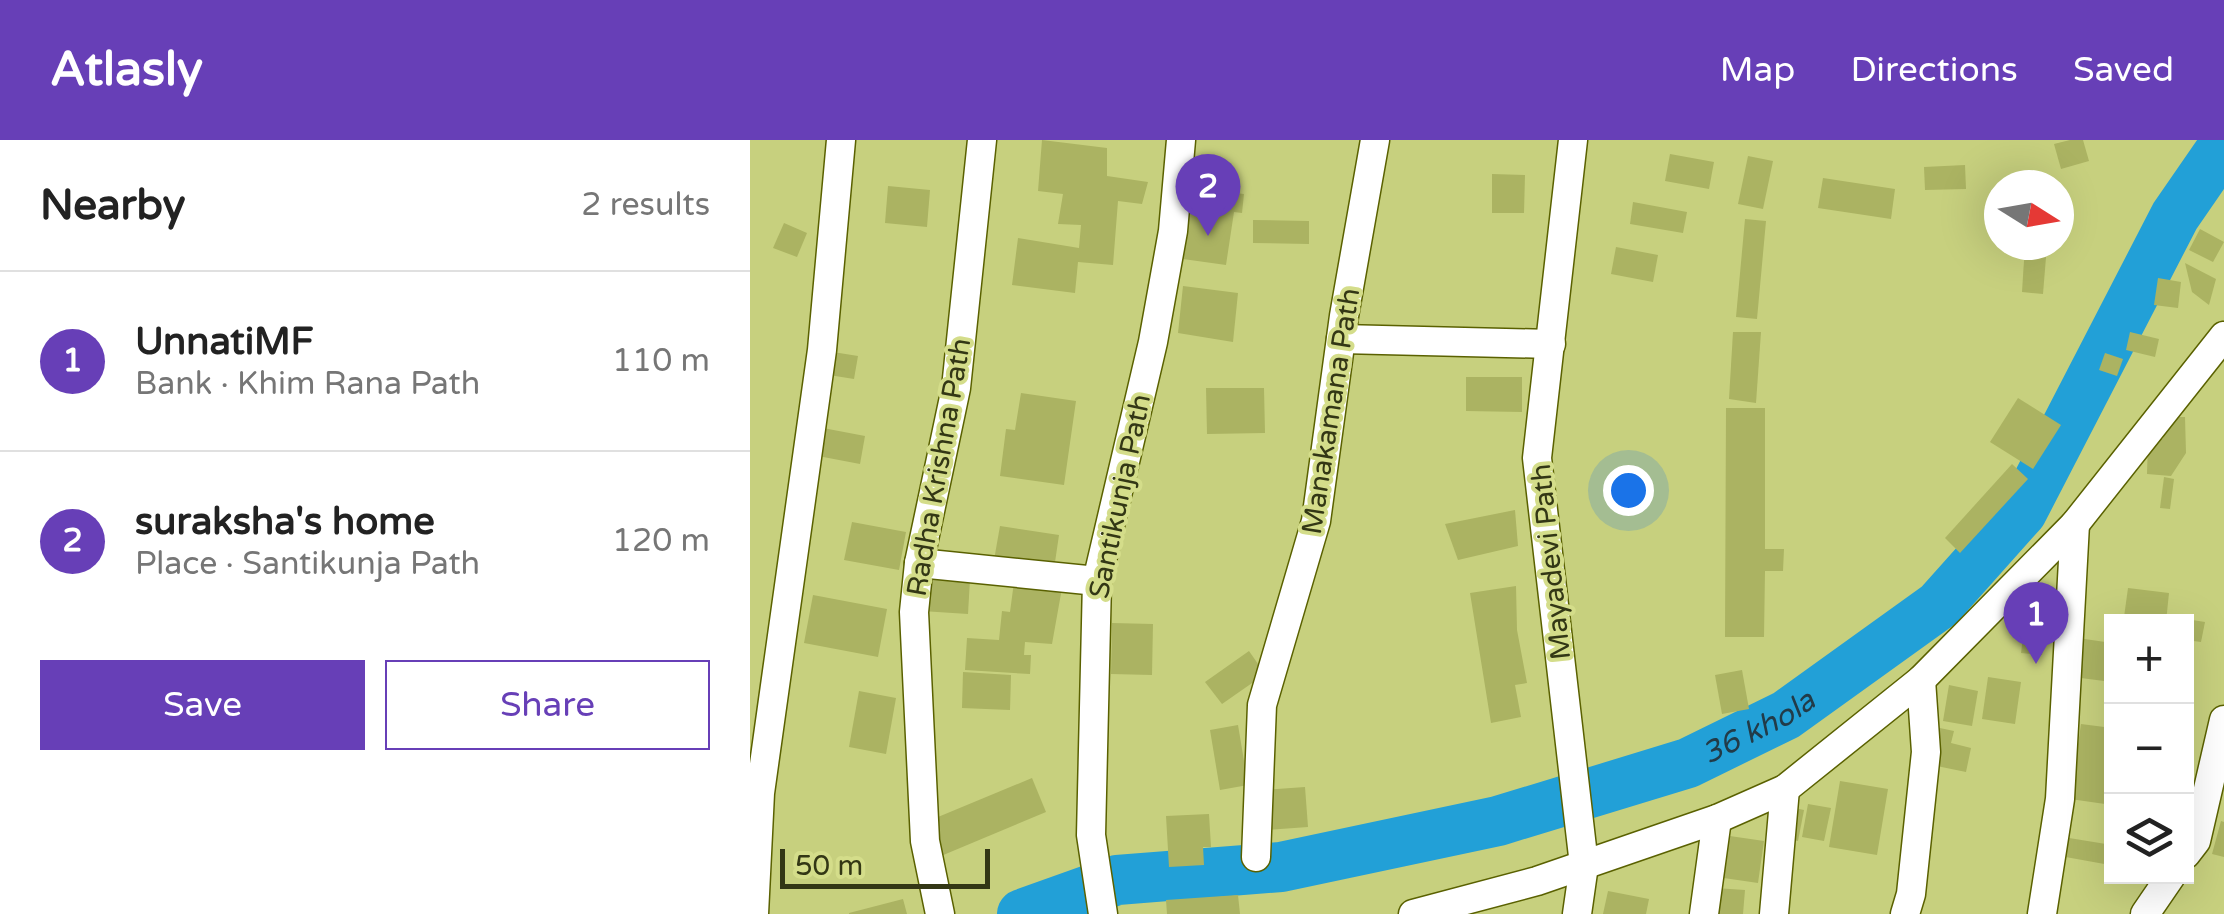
<!DOCTYPE html>
<meta charset="utf-8">
<style>
:root{--surface:#fff;--page:#f6f6f6;--text:#222;--muted:#767676;--line:#e0e0e0;--accent:#673fb7}
body{margin:0;font-family:"Varela Round",sans-serif;background:var(--page);color:var(--text)}
.controls{position:absolute;right:30px;bottom:30px;display:grid;overflow:hidden;border-radius:0px;box-shadow:0 10px 40px #0002}
.controls button{width:90px;height:90px;display:grid;place-items:center;padding:0;border:0;border-bottom:2px solid var(--line);background:var(--surface);color:var(--text);font:50px sans-serif}
.compass{position:absolute;left:1234px;top:30px;width:90px;height:90px;border-radius:50%;background:var(--surface);box-shadow:0 10px 40px #0002;rotate:101deg}
.scale{position:absolute;left:30px;bottom:25px;width:210px;box-sizing:border-box;padding-left:10px;border:5px solid #333715;border-top:0;font-size:28px;line-height:35px;white-space:nowrap;color:#333715;-webkit-text-stroke:8px #d4dd8a;paint-order:stroke}
.you{position:absolute;left:878px;top:350px;width:35px;height:35px;margin:-25px;border:8px solid #fff;border-radius:50%;background:#1a73e8;box-shadow:0 0 0 15px #1a73e833}
.badge{display:grid;place-items:center;width:65px;height:65px;border-radius:50%;background:var(--accent);color:#fff;font-size:32px;font-weight:700}
.pin{position:absolute;translate:-50% -82px;filter:drop-shadow(0 2px 5px #0008)}
.pin::after{content:'';position:absolute;top:52px;width:35px;height:30px;background:inherit;clip-path:polygon(0 0,100% 0,50% 100%)}
.list{margin:0;padding:0;list-style:none}
h2{display:flex;justify-content:space-between;align-items:center;height:130px;margin:0;padding:0 40px;font-size:42px}
h2 small{font-size:32px;font-weight:400;color:var(--muted)}
.list li{display:grid;grid-template-columns:65px 1fr auto;gap:30px;align-items:center;box-sizing:border-box;height:180px;padding:0 40px;border-top:2px solid var(--line)}
.list b{display:block;font-size:38px;white-space:nowrap}
.list p{margin:0;font-size:32px;white-space:nowrap;color:var(--muted)}
.list em{font-size:32px;font-style:normal;color:var(--muted)}
.actions{display:flex;gap:20px;padding:30px 40px}
.actions a{flex:1;padding:22px 0;border:2px solid var(--accent);border-radius:0px;text-align:center;font-size:35px;color:var(--accent)}
.actions .main{background:var(--accent);color:#fff}
.icon{flex:none;width:55px;height:55px;fill:none;stroke:currentColor;stroke-width:2;stroke-linecap:round;stroke-linejoin:round}
.map{position:relative;flex:none;width:1474px;height:774px;overflow:hidden}
header{display:flex;align-items:center;gap:60px;box-sizing:border-box;height:140px;padding:0 50px;background:var(--accent);color:#fff}
header strong{font-size:48px}
nav{display:flex;gap:55px;margin-inline-start:auto;font-size:35px}
main{display:flex}
aside{flex:1;background:var(--surface)}
.map>svg:first-child{display:block}
</style>
<header>
<strong>Atlasly</strong>
<nav><a>Map</a><a>Directions</a><a>Saved</a></nav>
</header>
<main>
<aside>
<h2>Nearby<small>2 results</small></h2>
<ul class="list">
<li><span class="badge">1</span><div><b>UnnatiMF</b><p>Bank · Khim Rana Path</p></div><em>110 m</em></li>
<li><span class="badge">2</span><div><b>suraksha's home</b><p>Place · Santikunja Path</p></div><em>120 m</em></li>
</ul>
<div class="actions"><a class="main">Save</a><a>Share</a></div>
</aside>
<div class="map">
<svg width="1474" height="774" viewBox="0 0 1474 774">
<rect width="100%" height="100%" fill="#c7d07e"/>
<g fill="none" stroke-linecap="round" stroke-linejoin="round">
<path stroke="#22a0d7" stroke-width="50" id="s1" d="M272,774L367,740L531,727L748,681L938,623L1036,575L1189,465L1272,372L1425,76L1474,5"/>
</g>
<g fill="#abb362">
<path d="M292,0L357,8V36L398,42L392,64L368,61L363,125L328,122L325,153L262,145L268,98L329,108L331,85L308,84L313,54L288,51Z"/>
<path d="M1320,0H1333L1339,21L1311,29L1304,4Z"/>
<path d="M920,14L964,22L959,49L915,41Z"/>
<path d="M998,16L1023,21L1013,69L988,64Z"/>
<path d="M1215,25L1216,49L1175,50L1174,27Z"/>
<path d="M742,34L775,35L774,73H742Z"/>
<path d="M444,36L487,42L485,53L494,54L492,73L484,72L476,125L433,119Z"/>
<path d="M1073,38L1145,49L1141,79L1068,68Z"/>
<path d="M138,46L180,50L177,87L135,83Z"/>
<path d="M883,62L937,72L933,93L880,84Z"/>
<path d="M995,79L1016,81L1007,179L986,177Z"/>
<path d="M503,80L559,81V104L503,103Z"/>
<path d="M34,83L57,93L47,117L23,108Z"/>
<path d="M1450,89L1474,102L1463,122L1439,110Z"/>
<path d="M1275,105H1297L1293,154L1272,152Z"/>
<path d="M866,107L908,115L903,142L861,134Z"/>
<path d="M1435,123L1466,139L1459,165L1442,152Z"/>
<path d="M1408,138L1431,142L1428,168L1404,165Z"/>
<path d="M433,146L488,153L483,202L428,193Z"/>
<path d="M983,192H1011L1006,263L979,259Z"/>
<path d="M1380,192L1409,199L1405,217L1376,210Z"/>
<path d="M83,212L108,216L104,239L79,235Z"/>
<path d="M1355,213L1373,219L1367,236L1349,230Z"/>
<path d="M716,237H772V272L716,271Z"/>
<path d="M456,248H514L515,293L457,294Z"/>
<path d="M271,253L326,261L314,345L250,336L256,289L265,290Z"/>
<path d="M1268,258L1311,285L1283,329L1240,302Z"/>
<path d="M976,268H1015V409H1034L1033,431H1015L1014,497H975Z"/>
<path d="M1416,277H1435L1436,313L1421,336L1397,334L1398,300L1413,299Z"/>
<path d="M73,288L115,296L110,324L68,316Z"/>
<path d="M1262,324L1278,339L1210,413L1195,398Z"/>
<path d="M1414,337L1424,339L1420,369L1410,368Z"/>
<path d="M765,370L768,406L708,420L695,384Z"/>
<path d="M102,382L156,392L149,430L94,420Z"/>
<path d="M250,386L309,395L304,429L244,420Z"/>
<path d="M174,436L220,439L218,474L172,471Z"/>
<path d="M264,442L312,448L302,504L275,502L274,515H281L280,534L215,530L217,498L249,500L252,471L260,472Z"/>
<path d="M766,446L767,490L777,543L765,545L771,577L741,583L720,453Z"/>
<path d="M1378,448L1419,453L1416,482L1374,477Z"/>
<path d="M63,455L137,469L128,517L54,503Z"/>
<path d="M1278,458L1298,460L1292,515L1271,513Z"/>
<path d="M1436,479L1455,482L1451,502L1436,500Z"/>
<path d="M362,483L403,484L402,535L361,534Z"/>
<path d="M1328,498L1362,503V542L1323,537Z"/>
<path d="M499,511L515,534L472,564L455,542Z"/>
<path d="M992,530L999,569L972,574L965,535Z"/>
<path d="M213,532L261,535L260,570L212,568Z"/>
<path d="M1238,537L1271,542L1265,584L1232,579Z"/>
<path d="M1199,545L1228,551L1222,586L1193,581Z"/>
<path d="M109,551L146,558L136,614L99,607Z"/>
<path d="M1331,584L1362,588V665L1320,659Z"/>
<path d="M488,585L498,645L470,650L460,590Z"/>
<path d="M1185,587L1204,591L1201,603L1221,608L1216,632L1177,624Z"/>
<path d="M282,638L296,672L179,721L176,682Z"/>
<path d="M1090,641L1138,649L1127,715L1079,707Z"/>
<path d="M555,647L558,687L516,690L513,650Z"/>
<path d="M1058,664L1081,668L1074,701L1052,697Z"/>
<path d="M1040,667L1054,670L1048,701L1034,699Z"/>
<path d="M459,674L461,707H453L454,725L419,727L416,676Z"/>
<path d="M1471,681L1474,682V717L1462,714Z"/>
<path d="M973,695L1014,701L1008,743L967,737Z"/>
<path d="M1313,697L1362,705L1360,725L1310,716Z"/>
<path d="M965,748L995,750L993,774H963Z"/>
<path d="M858,751L899,759L896,774H853Z"/>
<path d="M488,755L490,774H417L416,760Z"/>
<path d="M153,759L157,774H99V773Z"/>
</g>
<g fill="none" stroke-linecap="round" stroke-linejoin="round">
<g stroke="#5a6100" stroke-width="31">
<g id="street">
<path d="M823,0L787,318L834,725L827,774"/>
<path d="M591,199L801,204"/>
<path d="M169,423L347,441"/>
<path d="M1436,714L1446,701L1474,580"/>
<path d="M506,717L512,565L566,381L594,176L625,0"/>
<path d="M4,774L10,653L72,210L91,0"/>
<path d="M190,774L175,701L164,472L169,423L206,248L232,0"/>
<path d="M353,774L341,695L347,441L403,202L423,91L431,0"/>
<path d="M663,774L787,741L967,679L1035,649L1171,540L1325,384L1474,196"/>
<path d="M954,774L967,679"/>
<path d="M1024,774L1035,649"/>
<path d="M1155,774L1161,754L1176,612L1171,540"/>
<path d="M1292,774L1310,659L1325,384"/>
<path d="M1395,774L1421,736"/>
</g>
</g>
<use href="#street" stroke="#fff" stroke-width="28"/>
</g>
<g text-anchor="middle" stroke-width="8" stroke-linejoin="round" paint-order="stroke">
<g font-size="28" fill="#333715" stroke="#d4dd8a">
<text transform="translate(580 271) rotate(-81)" y="10">Manakamana Path</text>
<text transform="translate(188 327) rotate(-80)" y="10">Radha Krishna Path</text>
<text transform="translate(369 356) rotate(-78)" y="10">Santikunja Path</text>
<text transform="translate(800 422) rotate(-96)" y="10">Mayadevi Path</text>
</g>
<g font-size="30" font-style="italic" fill="#223b48" stroke="#d4dd8a">
<text dy="10" stroke="none"><textPath href="#s1" startOffset="765">36 khola</textPath></text>
</g>
</g>
</svg>
<div class="controls">
<button>+</button>
<button>−</button>
<button><svg class="icon" aria-label="layers" viewBox="0 0 24 24"><path d="M12 4l9 5-9 5-9-5zM3 14l9 5 9-5"/></svg></button>
</div>
<svg class="compass" viewBox="-18 -18 36 36"><path d="M0-13l5 13h-10z" fill="#e53935"/><path d="M0 13l5-13h-10z" fill="#767676"/></svg>
<div class="scale">50 m</div>
<div class="you"></div>
<div class="pin badge" style="left:1286px;top:524px">1</div>
<div class="pin badge" style="left:458px;top:96px">2</div>
</div>
</main>
